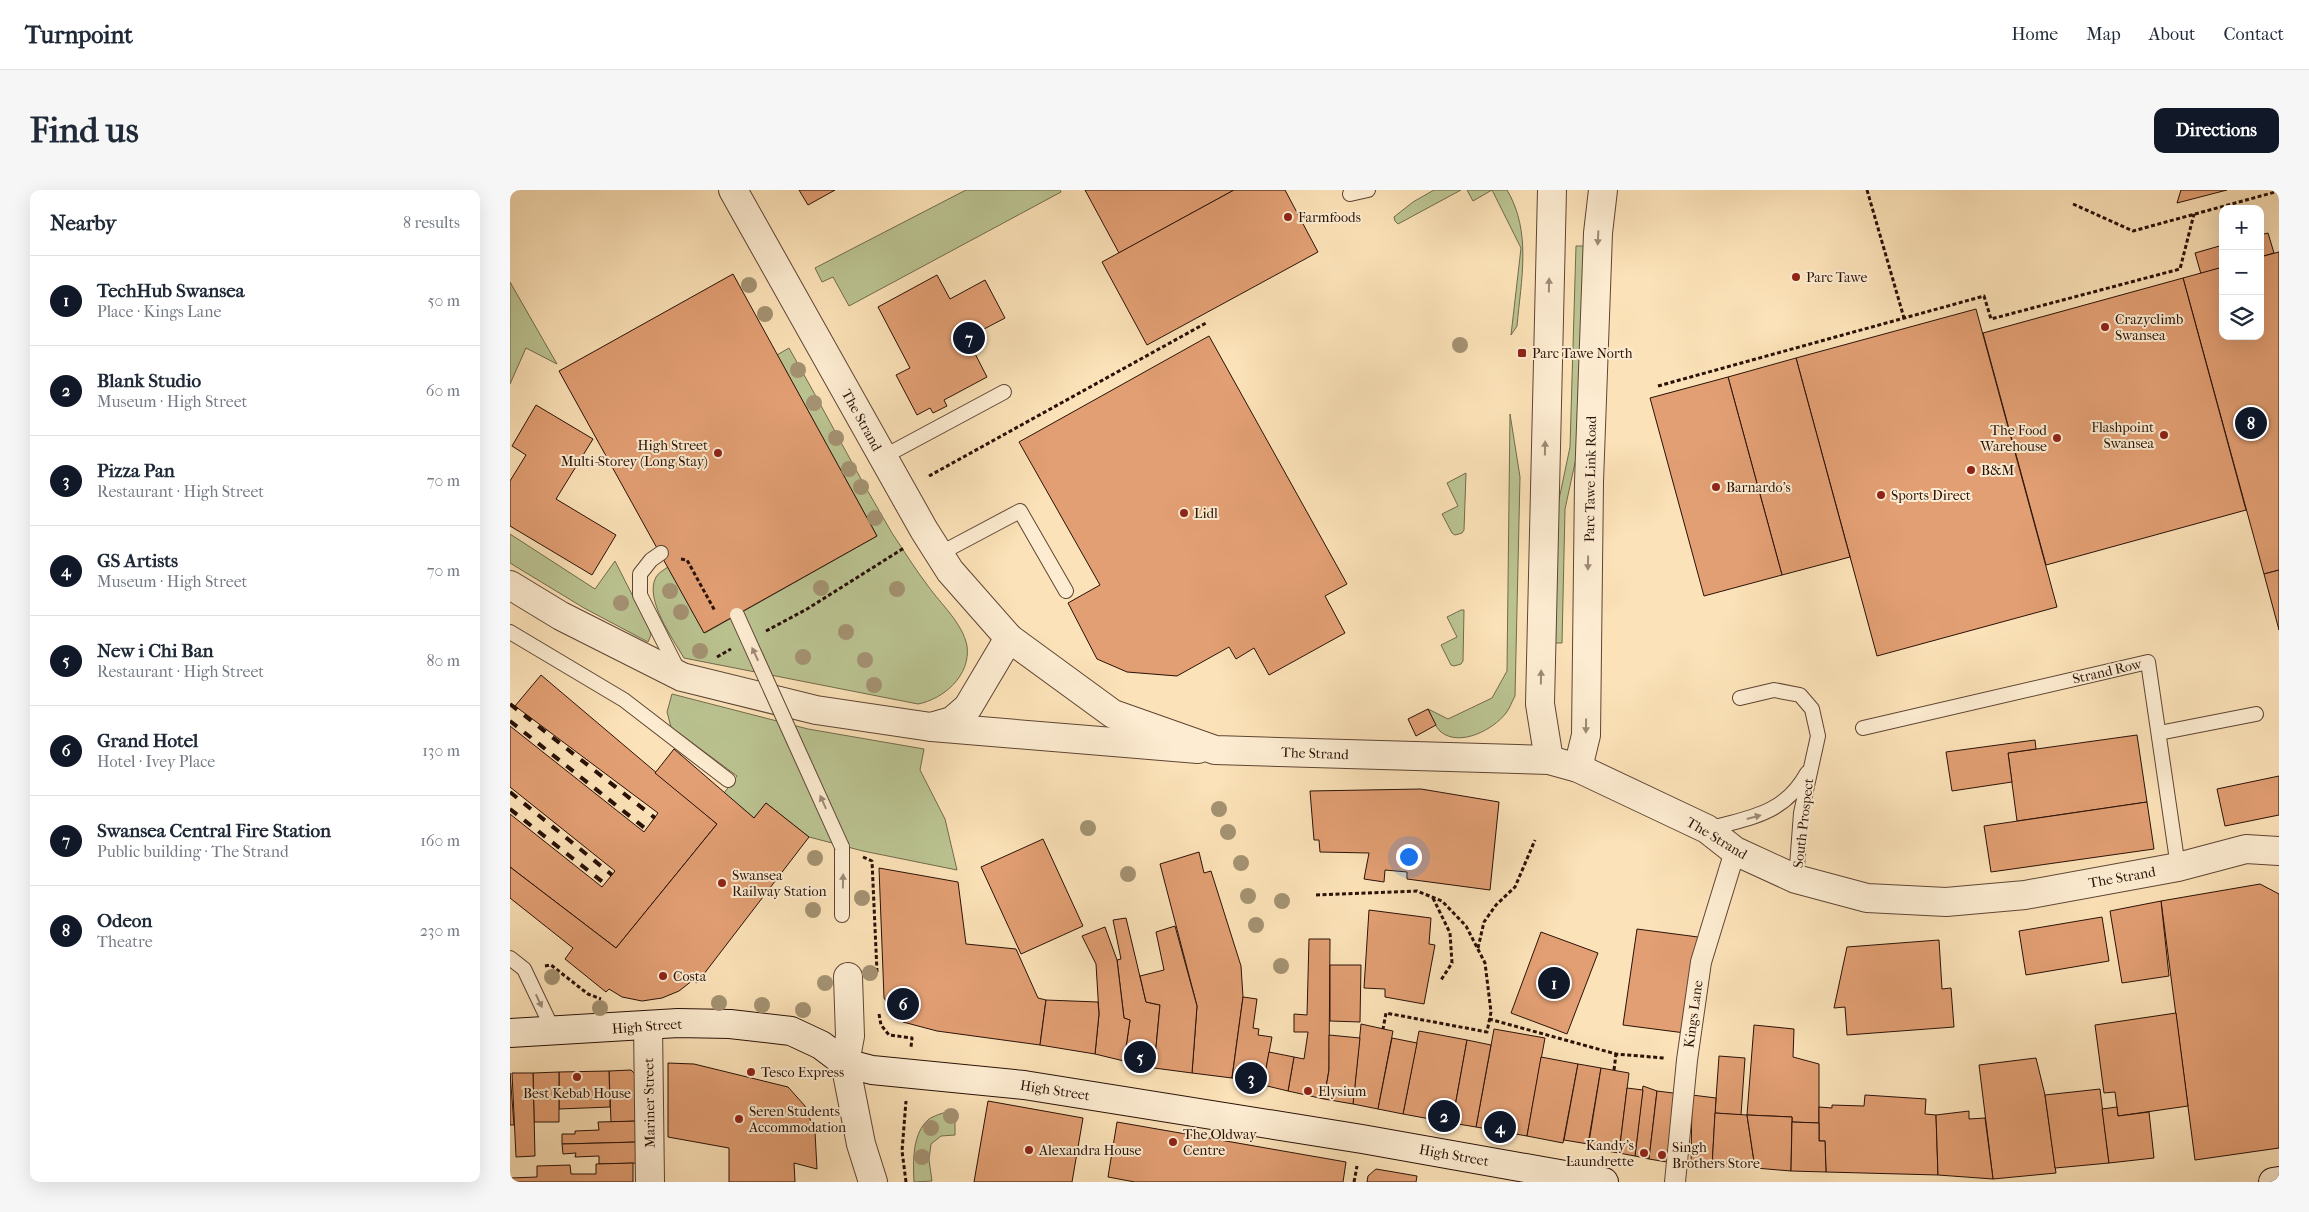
<!DOCTYPE html>
<meta charset="utf-8">
<style>
:root{--surface:#fff;--page:#f6f6f7;--text:#1f2937;--muted:#747a83;--line:#e0e1e3;--accent:#111827}
body{margin:0;font-family:"IM FELL French Canon",serif;background:var(--page);color:var(--text)}
.controls{position:absolute;right:15px;top:15px;display:grid;overflow:hidden;border-radius:10px;box-shadow:0 5px 20px #0002}
.controls button{width:45px;height:45px;display:grid;place-items:center;padding:0;border:0;border-bottom:1px solid var(--line);background:var(--surface);color:var(--text);font:25px sans-serif}
.you{position:absolute;left:898px;top:666px;width:18px;height:18px;margin:-12px;border:4px solid #fff;border-radius:50%;background:#1a73e8;box-shadow:0 0 0 8px #1a73e833}
.badge{display:grid;place-items:center;width:32px;height:32px;border-radius:50%;background:var(--accent);color:#fff;font-size:16px;font-weight:700}
.pin{position:absolute;translate:-50% -50%;border:2px solid #fff;box-shadow:0 1px 5px #0006}
.list{margin:0;padding:0;list-style:none}
h2{display:flex;justify-content:space-between;align-items:center;height:65px;margin:0;padding:0 20px;font-size:21px}
h2 small{font-size:16px;font-weight:400;color:var(--muted)}
.list li{display:grid;grid-template-columns:32px 1fr auto;gap:15px;align-items:center;box-sizing:border-box;height:90px;padding:0 20px;border-top:1px solid var(--line)}
.list b{display:block;font-size:19px;white-space:nowrap}
.list p{margin:0;font-size:16px;white-space:nowrap;color:var(--muted)}
.list em{font-size:16px;font-style:normal;color:var(--muted)}
.icon{flex:none;width:28px;height:28px;fill:none;stroke:currentColor;stroke-width:2;stroke-linecap:round;stroke-linejoin:round}
.map{position:relative;flex:none;width:1769px;height:992px;overflow:hidden;border-radius:10px}
header{display:flex;align-items:center;gap:30px;box-sizing:border-box;height:70px;padding:0 25px;background:var(--surface);border-bottom:1px solid var(--line)}
header strong{font-size:24px}
nav{display:flex;gap:28px;margin-inline-start:auto;font-size:18px}
.intro{display:flex;align-items:center;justify-content:space-between;box-sizing:border-box;height:120px;padding:0 30px}
h1{margin:0;font-size:35px}
.button{padding:12px 22px;border-radius:10px;background:var(--accent);color:#fff;font-size:18px;font-weight:700}
main{display:flex;gap:30px;padding:0 30px}
aside{flex:1;background:var(--surface);border-radius:10px;box-shadow:0 5px 20px #0002}
.map>svg:first-child{display:block}
</style>
<header>
<strong>Turnpoint</strong>
<nav><a>Home</a><a>Map</a><a>About</a><a>Contact</a></nav>
</header>
<div class="intro"><h1>Find us</h1><a class="button">Directions</a></div>
<main>
<aside>
<h2>Nearby<small>8 results</small></h2>
<ul class="list">
<li><span class="badge">1</span><div><b>TechHub Swansea</b><p>Place · Kings Lane</p></div><em>50 m</em></li>
<li><span class="badge">2</span><div><b>Blank Studio</b><p>Museum · High Street</p></div><em>60 m</em></li>
<li><span class="badge">3</span><div><b>Pizza Pan</b><p>Restaurant · High Street</p></div><em>70 m</em></li>
<li><span class="badge">4</span><div><b>GS Artists</b><p>Museum · High Street</p></div><em>70 m</em></li>
<li><span class="badge">5</span><div><b>New i Chi Ban</b><p>Restaurant · High Street</p></div><em>80 m</em></li>
<li><span class="badge">6</span><div><b>Grand Hotel</b><p>Hotel · Ivey Place</p></div><em>130 m</em></li>
<li><span class="badge">7</span><div><b>Swansea Central Fire Station</b><p>Public building · The Strand</p></div><em>160 m</em></li>
<li><span class="badge">8</span><div><b>Odeon</b><p>Theatre</p></div><em>230 m</em></li>
</ul>
</aside>
<div class="map">
<svg width="1769" height="992" viewBox="0 0 1769 992">
<rect width="100%" height="100%" fill="#fce2b8"/>
<filter id="stains"><feTurbulence type="fractalNoise" baseFrequency=".004" numOctaves="4"/><feColorMatrix values="0 0 0 0 .2 0 0 0 0 .09 0 0 0 0 .02 0 0 0 .5 -.17"/></filter>
<radialGradient id="worn" r=".72"><stop offset=".6" stop-color="#630" stop-opacity="0"/><stop offset="1" stop-color="#630" stop-opacity=".3"/></radialGradient>
<g fill="#bbc492" stroke="#726a4c">
<path d="M456,0H550L551,2L339,116L323,87L312,92L305,78Z"/>
<path d="M924,0H951L888,34L885,31L884,27L903,12Z"/>
<path d="M957,0H997C1022,42 1011,90 1007,136L1001,145L1011,58L982,0L963,11Z"/>
<path d="M1066,56H1074L1068,259L1055,319L1052,453H1044L1047,319L1060,257Z"/>
<path d="M0,92L47,174L16,158L0,194Z"/>
<path d="M279,158C314,219 346,283 382,343C394,361 405,379 418,396C431,414 453,434 457,456C461,485 434,509 408,514L174,468C163,449 134,409 146,387C149,382 154,380 158,377L195,443L367,346L267,165Z"/>
<path d="M1000,224L1010,287L1005,506C1002,511 1000,518 996,523C983,540 950,557 931,542C925,537 921,525 918,519L938,529L982,508L997,481Z"/>
<path d="M956,283L954,340L952,343L945,345L942,343L932,324L948,316L937,293Z"/>
<path d="M0,344L85,399L105,371L139,438L141,445L138,452L74,418L0,373Z"/>
<path d="M951,420H954L953,471L951,474L944,476L941,475L931,455L947,447L937,427Z"/>
<path d="M162,504L298,539L414,559L410,580L435,629L447,680L353,661L299,647L256,613L244,628L214,603L227,586L161,537L157,522Z"/>
<path d="M445,920V945L431,946L421,954L419,970L422,991L404,992C403,972 402,943 419,929C427,924 437,922 445,920Z"/>
</g>
<g fill="#e29f73" stroke="#291107">
<path d="M289,0H325L298,15Z"/>
<path d="M575,0H724L609,63Z"/>
<path d="M724,0H775L808,62L637,155L592,72Z"/>
<path d="M1671,0H1717L1667,13Z"/>
<path d="M1758,43L1764,63L1750,67V45Z"/>
<path d="M1713,55V77L1691,84L1685,63Z"/>
<path d="M1769,62V380L1754,384L1673,88L1713,77V146H1750V67Z"/>
<path d="M223,84L367,346L194,443L49,181Z"/>
<path d="M427,85L440,109L475,90L495,128L457,148L477,187L434,210L437,216L423,223L420,218L407,225L386,185L400,178L368,117Z"/>
<path d="M1673,88L1736,320L1536,375L1473,143Z"/>
<path d="M1466,119L1547,417L1367,466L1286,168Z"/>
<path d="M699,146L837,394L815,406L835,443L759,485L744,458L726,469L719,457L667,486L617,482L587,469L558,413L590,395L509,252Z"/>
<path d="M1286,168L1340,367L1272,385L1218,187Z"/>
<path d="M1218,187L1272,385L1194,406L1140,208Z"/>
<path d="M26,215L83,249L46,309L106,345L82,385L0,336V291L16,265L2,256Z"/>
<path d="M1769,380V440L1754,384Z"/>
<path d="M31,485L207,634L106,758L0,677V624L92,697L105,681L0,597V536L134,642L148,623L5,516Z"/>
<path d="M918,519L926,535L906,546L898,529Z"/>
<path d="M1627,545L1637,612L1507,631L1498,563Z"/>
<path d="M1525,550L1526,559L1498,563L1502,592L1442,601L1436,562Z"/>
<path d="M164,559L244,628L256,613L299,647L187,793L183,790L169,801L152,808L132,811L112,807L99,799L96,802L55,769L63,758L0,708V677L106,758L207,634L145,583Z"/>
<path d="M1769,586V625L1715,636L1707,599Z"/>
<path d="M911,599L989,612L980,700L897,689V682L875,680L874,692L854,689L859,663L810,662L809,650H804L800,601Z"/>
<path d="M1637,612L1644,659L1481,682L1474,636Z"/>
<path d="M533,649L573,736L511,764L471,677Z"/>
<path d="M689,662L694,683L701,681L731,776L733,807L722,888L682,883L687,816L650,674Z"/>
<path d="M369,678L448,692L456,754L506,759L528,808L536,810L530,855L427,841L393,832L386,818L378,814L374,808Z"/>
<path d="M1750,694L1769,704V958L1685,970L1651,711Z"/>
<path d="M1651,711L1659,786L1612,793L1600,721Z"/>
<path d="M859,720L921,728L919,754L925,755L914,814L875,807V799L854,798Z"/>
<path d="M1592,727L1599,771L1516,785L1509,741Z"/>
<path d="M616,728L636,812L650,815L644,878L614,871L620,830L614,828L607,770L611,769L603,730Z"/>
<path d="M665,736L687,816L682,883L644,878L650,815L636,812L630,786L654,780L646,742Z"/>
<path d="M595,737L607,770L614,828L620,830L614,871L585,864L589,824L586,774L572,746Z"/>
<path d="M1127,739L1188,747L1175,843L1113,835Z"/>
<path d="M1031,742L1088,763L1057,844L1001,823Z"/>
<path d="M799,749H820L819,880L814,909L778,901L784,867L794,869L798,842H784V824L797,825Z"/>
<path d="M1429,750L1432,799L1441,798L1444,837L1337,845L1335,817L1324,818L1337,757Z"/>
<path d="M820,775H851L850,832L820,831Z"/>
<path d="M733,807L747,809L743,838L749,839L748,845L762,847L753,895L722,888Z"/>
<path d="M536,810L588,812L589,824L585,864L530,855Z"/>
<path d="M1666,823L1678,916L1608,926L1605,902L1594,903L1585,835Z"/>
<path d="M851,834L883,841L868,919L843,914Z"/>
<path d="M1244,835L1284,839L1283,867L1309,874V933L1282,932V927L1237,925Z"/>
<path d="M984,839L1035,848L1017,946L966,937Z"/>
<path d="M909,841L957,850L942,933L893,924Z"/>
<path d="M819,845L850,848L843,914L814,909L819,880Z"/>
<path d="M882,848L907,853L893,924L868,919Z"/>
<path d="M957,850L981,855L966,937L942,933Z"/>
<path d="M759,862L784,867L778,901L753,895Z"/>
<path d="M1209,866L1235,868L1231,925L1205,923Z"/>
<path d="M1031,867L1068,874L1053,953L1017,946Z"/>
<path d="M1526,868L1535,905L1546,983L1483,989L1469,875Z"/>
<path d="M158,873L184,874L278,897L295,916L305,942L307,979L284,973L285,992H219V958L158,947Z"/>
<path d="M1068,874L1091,878L1078,954L1054,950Z"/>
<path d="M1091,878L1119,883L1109,963L1078,958Z"/>
<path d="M121,880L128,887V931L101,932L99,881Z"/>
<path d="M99,881L100,917L49,919V882Z"/>
<path d="M49,882V932H24L23,883Z"/>
<path d="M0,883L4,935H0Z"/>
<path d="M2,883H23L25,966L6,967Z"/>
<path d="M1133,896L1147,901L1139,969L1125,966Z"/>
<path d="M1117,898L1133,900L1125,966L1109,963Z"/>
<path d="M1590,899L1599,973L1545,978L1535,905Z"/>
<path d="M1147,901L1171,904L1163,973L1139,969Z"/>
<path d="M1182,905L1206,908L1202,977L1181,976Z"/>
<path d="M1355,905L1416,909L1415,924L1426,925L1428,985L1316,982L1315,951H1309V917L1322,918V915L1354,916Z"/>
<path d="M478,911L573,928L562,992H464Z"/>
<path d="M1607,917L1608,926L1639,922L1644,968L1599,973L1592,919Z"/>
<path d="M1459,921V929L1475,928L1483,989L1428,985L1426,925Z"/>
<path d="M1205,923L1237,925L1245,978L1202,977Z"/>
<path d="M1237,925L1282,927L1281,981L1245,978Z"/>
<path d="M128,931V952L52,954V944H65V941L89,940L88,932Z"/>
<path d="M607,932L836,972L833,992H625L598,987Z"/>
<path d="M1282,932L1309,933V951H1315L1316,982L1281,981Z"/>
<path d="M128,952L129,973L89,974V966L65,967L66,963L53,964L52,954Z"/>
<path d="M123,973V992H0V988L27,987V976L60,975L61,984H86V974Z"/>
<path d="M866,979L907,986L906,992H857L858,986Z"/>
</g>
<g fill="none" stroke-linecap="round" stroke-linejoin="round">
<g stroke="#5e4533" stroke-width="16">
<g id="service">
<path d="M840,4L858,0"/>
<path d="M373,267L494,202"/>
<path d="M151,363L141,370L130,384V405L169,482"/>
<path d="M429,364L510,321L556,401"/>
<path d="M0,442L114,510L218,590"/>
<path d="M1230,508L1264,500L1290,505L1302,519L1308,546L1291,623L1286,689"/>
<path d="M1353,538L1638,472L1668,677"/>
<path d="M1649,543L1746,524"/>
<path d="M1197,639C1238,628 1274,625 1297,583"/>
<path d="M332,657V725"/>
<path d="M0,768L14,779L44,842"/>
</g>
</g>
<g stroke="#5e4533" stroke-width="22">
<path id="pedestrian" d="M1165,992L1177,870L1191,772L1225,661"/>
</g>
<g stroke="#5e4533" stroke-width="30">
<g id="minor">
<path d="M0,395L51,426L172,487L306,520L421,537L442,531L458,517L499,448"/>
<path d="M422,537L688,559"/>
<path d="M138,835L140,992"/>
<path d="M335,873L340,846L338,787"/>
</g>
</g>
<g stroke="#5e4533" stroke-width="30">
<g id="tertiary">
<path d="M223,0L414,340L440,381L499,448L603,524L705,560L1039,570L1068,578L1197,639L1225,661L1286,689L1357,708L1436,712L1515,705L1668,677L1736,659L1769,661"/>
<path d="M1039,570L1030,514L1042,0"/>
<path d="M1068,578L1076,545L1079,292L1088,43L1093,0"/>
<path d="M335,873L351,954L363,992"/>
</g>
</g>
<g stroke="#291107" stroke-width="30">
<g id="secondary">
<path d="M0,843L168,833L220,834L281,841L311,855L335,873L362,880L514,895L852,949L1094,992"/>
<path d="M1763,992L1769,991"/>
</g>
</g>
<g stroke="#291107" stroke-width="3" stroke-dasharray="4 2.5" stroke-linecap="butt">
<path d="M1357,0L1394,128"/>
<path d="M1563,14L1623,41L1769,1"/>
<path d="M1148,196L1474,106L1481,129L1670,79L1684,24"/>
<path d="M419,286L696,133"/>
<path d="M171,369L177,370L205,421"/>
<path d="M256,441L297,419L394,358"/>
<path d="M207,467L221,459"/>
<path d="M353,667L362,671L367,782"/>
<path d="M806,705L907,701L932,711L956,736L975,773L981,822L977,842L876,823L873,839"/>
<path d="M923,708L940,743L942,773L931,790"/>
<path d="M968,758L974,732L986,715L1005,697L1025,650"/>
<path d="M35,776L41,775L78,804L91,809"/>
<path d="M369,824L371,835L379,845L402,848L401,857"/>
<path d="M979,829L1106,864L1154,868"/>
<path d="M1104,880L1106,864"/>
<path d="M396,992L392,961L396,911"/>
<path d="M844,992L847,976"/>
</g>
<use href="#service" stroke="#fdecd1" stroke-width="14"/>
<use href="#pedestrian" stroke="#fdecd1" stroke-width="20"/>
<use href="#minor" stroke="#fdecd1" stroke-width="28"/>
<use href="#tertiary" stroke="#fdecd1" stroke-width="28"/>
<use href="#secondary" stroke="#fdecd1" stroke-width="28"/>
<g stroke="#291107" stroke-width="4" stroke-dasharray="9 9" stroke-linecap="butt">
<path d="M0,514L145,628"/>
<path d="M0,531L136,639"/>
<path d="M0,602L102,685"/>
<path d="M0,619L94,693"/>
</g>
<g stroke="#5e4533" stroke-width="16" stroke-linecap="butt">
<path id="service-bridge" d="M227,425L332,657"/>
</g>
<use href="#service-bridge" stroke="#fdecd1" stroke-width="14"/>
</g>
<g fill="#a49272">
<circle cx="239" cy="95" r="8"/>
<circle cx="255" cy="124" r="8"/>
<circle cx="950" cy="155" r="8"/>
<circle cx="288" cy="180" r="8"/>
<circle cx="304" cy="213" r="8"/>
<circle cx="326" cy="248" r="8"/>
<circle cx="339" cy="279" r="8"/>
<circle cx="351" cy="297" r="8"/>
<circle cx="365" cy="328" r="8"/>
<circle cx="311" cy="398" r="8"/>
<circle cx="387" cy="399" r="8"/>
<circle cx="160" cy="401" r="8"/>
<circle cx="111" cy="413" r="8"/>
<circle cx="171" cy="422" r="8"/>
<circle cx="336" cy="442" r="8"/>
<circle cx="190" cy="461" r="8"/>
<circle cx="293" cy="467" r="8"/>
<circle cx="355" cy="470" r="8"/>
<circle cx="364" cy="495" r="8"/>
<circle cx="709" cy="619" r="8"/>
<circle cx="578" cy="638" r="8"/>
<circle cx="718" cy="642" r="8"/>
<circle cx="305" cy="668" r="8"/>
<circle cx="731" cy="673" r="8"/>
<circle cx="618" cy="684" r="8"/>
<circle cx="738" cy="706" r="8"/>
<circle cx="352" cy="708" r="8"/>
<circle cx="772" cy="711" r="8"/>
<circle cx="303" cy="720" r="8"/>
<circle cx="746" cy="735" r="8"/>
<circle cx="771" cy="776" r="8"/>
<circle cx="360" cy="783" r="8"/>
<circle cx="42" cy="787" r="8"/>
<circle cx="315" cy="793" r="8"/>
<circle cx="209" cy="813" r="8"/>
<circle cx="252" cy="815" r="8"/>
<circle cx="90" cy="818" r="8"/>
<circle cx="293" cy="820" r="8"/>
<circle cx="441" cy="926" r="8"/>
<circle cx="421" cy="938" r="8"/>
<circle cx="412" cy="967" r="8"/>
</g>
<defs><path id="oneway-solid" d="M-6-.8H1V-3.2L6.5 0L1 3.2V.8H-6Z" transform="scale(1.25)"/></defs>
<g fill="#9e8976">
<use href="#oneway-solid" transform="translate(1088 48) rotate(93)"/>
<use href="#oneway-solid" transform="translate(1039 95) rotate(-89)"/>
<use href="#oneway-solid" transform="translate(1035 258) rotate(-89)"/>
<use href="#oneway-solid" transform="translate(1078 373) rotate(91)"/>
<use href="#oneway-solid" transform="translate(245 464) rotate(-115)"/>
<use href="#oneway-solid" transform="translate(1031 487) rotate(-89)"/>
<use href="#oneway-solid" transform="translate(1076 536) rotate(91)"/>
<use href="#oneway-solid" transform="translate(313 612) rotate(-114)"/>
<use href="#oneway-solid" transform="translate(1244 627) rotate(-15)"/>
<use href="#oneway-solid" transform="translate(333 691) rotate(-89)"/>
<use href="#oneway-solid" transform="translate(29 811) rotate(65)"/>
</g>
<g fill="#8f2418" stroke="#fdecd1" stroke-width="2">
<circle cx="778" cy="27" r="5"/>
<circle cx="1286" cy="87" r="5"/>
<circle cx="1595" cy="137" r="5"/>
<rect x="1007" y="158" width="10" height="10" rx="2.5"/>
<circle cx="1654" cy="245" r="5"/>
<circle cx="1547" cy="248" r="5"/>
<circle cx="208" cy="263" r="5"/>
<circle cx="1461" cy="280" r="5"/>
<circle cx="1206" cy="297" r="5"/>
<circle cx="1371" cy="305" r="5"/>
<circle cx="674" cy="323" r="5"/>
<circle cx="212" cy="693" r="5"/>
<circle cx="153" cy="786" r="5"/>
<circle cx="241" cy="882" r="5"/>
<circle cx="67" cy="887" r="5"/>
<circle cx="798" cy="901" r="5"/>
<circle cx="229" cy="929" r="5"/>
<circle cx="663" cy="952" r="5"/>
<circle cx="519" cy="960" r="5"/>
<circle cx="1134" cy="963" r="5"/>
<circle cx="1152" cy="965" r="5"/>
</g>
<g text-anchor="middle" stroke-width="4" stroke-linejoin="round" paint-order="stroke">
<g font-size="14" fill="#291107" stroke="#fdecd1" text-anchor="start">
<text x="788" y="32">Farmfoods</text>
<text x="1296" y="92">Parc Tawe</text>
<text x="1605" y="134">Crazyclimb<tspan x="1605" dy="16">Swansea</tspan></text>
<text x="1022" y="168">Parc Tawe North</text>
<text x="1644" y="242" text-anchor="end">Flashpoint<tspan x="1644" dy="16">Swansea</tspan></text>
<text x="1537" y="245" text-anchor="end">The Food<tspan x="1537" dy="16">Warehouse</tspan></text>
<text x="198" y="260" text-anchor="end">High Street<tspan x="198" dy="16">Multi-Storey (Long Stay)</tspan></text>
<text x="1471" y="285">B&amp;M</text>
<text x="1216" y="302">Barnardo's</text>
<text x="1381" y="310">Sports Direct</text>
<text x="684" y="328">Lidl</text>
<text x="222" y="690">Swansea<tspan x="222" dy="16">Railway Station</tspan></text>
<text x="163" y="791">Costa</text>
<text x="251" y="887">Tesco Express</text>
<text x="808" y="906">Elysium</text>
<text x="67" y="908" text-anchor="middle">Best Kebab House</text>
<text x="239" y="926">Seren Students<tspan x="239" dy="16">Accommodation</tspan></text>
<text x="673" y="949">The Oldway<tspan x="673" dy="16">Centre</tspan></text>
<text x="1124" y="960" text-anchor="end">Kandy's<tspan x="1124" dy="16">Laundrette</tspan></text>
<text x="1162" y="962">Singh<tspan x="1162" dy="16">Brothers Store</tspan></text>
<text x="529" y="965">Alexandra House</text>
</g>
<g font-size="14" fill="#291107" stroke="#fdecd1">
<text transform="translate(352 230) rotate(61)" y="5">The Strand</text>
<text transform="translate(1080 289) rotate(-89)" y="5">Parc Tawe Link Road</text>
<text transform="translate(1597 481) rotate(-13)" y="5">Strand Row</text>
<text transform="translate(805 563) rotate(2)" y="5">The Strand</text>
<text transform="translate(1293 633) rotate(-83)" y="5">South Prospect</text>
<text transform="translate(1207 648) rotate(31)" y="5">The Strand</text>
<text transform="translate(1612 687) rotate(-10)" y="5">The Strand</text>
<text transform="translate(1183 824) rotate(-82)" y="5">Kings Lane</text>
<text transform="translate(137 836) rotate(-4)" y="5">High Street</text>
<text transform="translate(545 900) rotate(9)" y="5">High Street</text>
<text transform="translate(139 913) rotate(-91)" y="5">Mariner Street</text>
<text transform="translate(944 965) rotate(10)" y="5">High Street</text>
</g>
</g>
<rect width="100%" height="100%" filter="url(#stains)"/>
<rect width="100%" height="100%" fill="url(#worn)"/>
</svg>
<div class="controls">
<button>+</button>
<button>−</button>
<button><svg class="icon" aria-label="layers" viewBox="0 0 24 24"><path d="M12 4l9 5-9 5-9-5zM3 14l9 5 9-5"/></svg></button>
</div>
<div class="you"></div>
<div class="pin badge" style="left:1044px;top:793px">1</div>
<div class="pin badge" style="left:934px;top:926px">2</div>
<div class="pin badge" style="left:741px;top:888px">3</div>
<div class="pin badge" style="left:990px;top:937px">4</div>
<div class="pin badge" style="left:630px;top:867px">5</div>
<div class="pin badge" style="left:393px;top:814px">6</div>
<div class="pin badge" style="left:459px;top:148px">7</div>
<div class="pin badge" style="left:1741px;top:233px">8</div>
</div>
</main>
